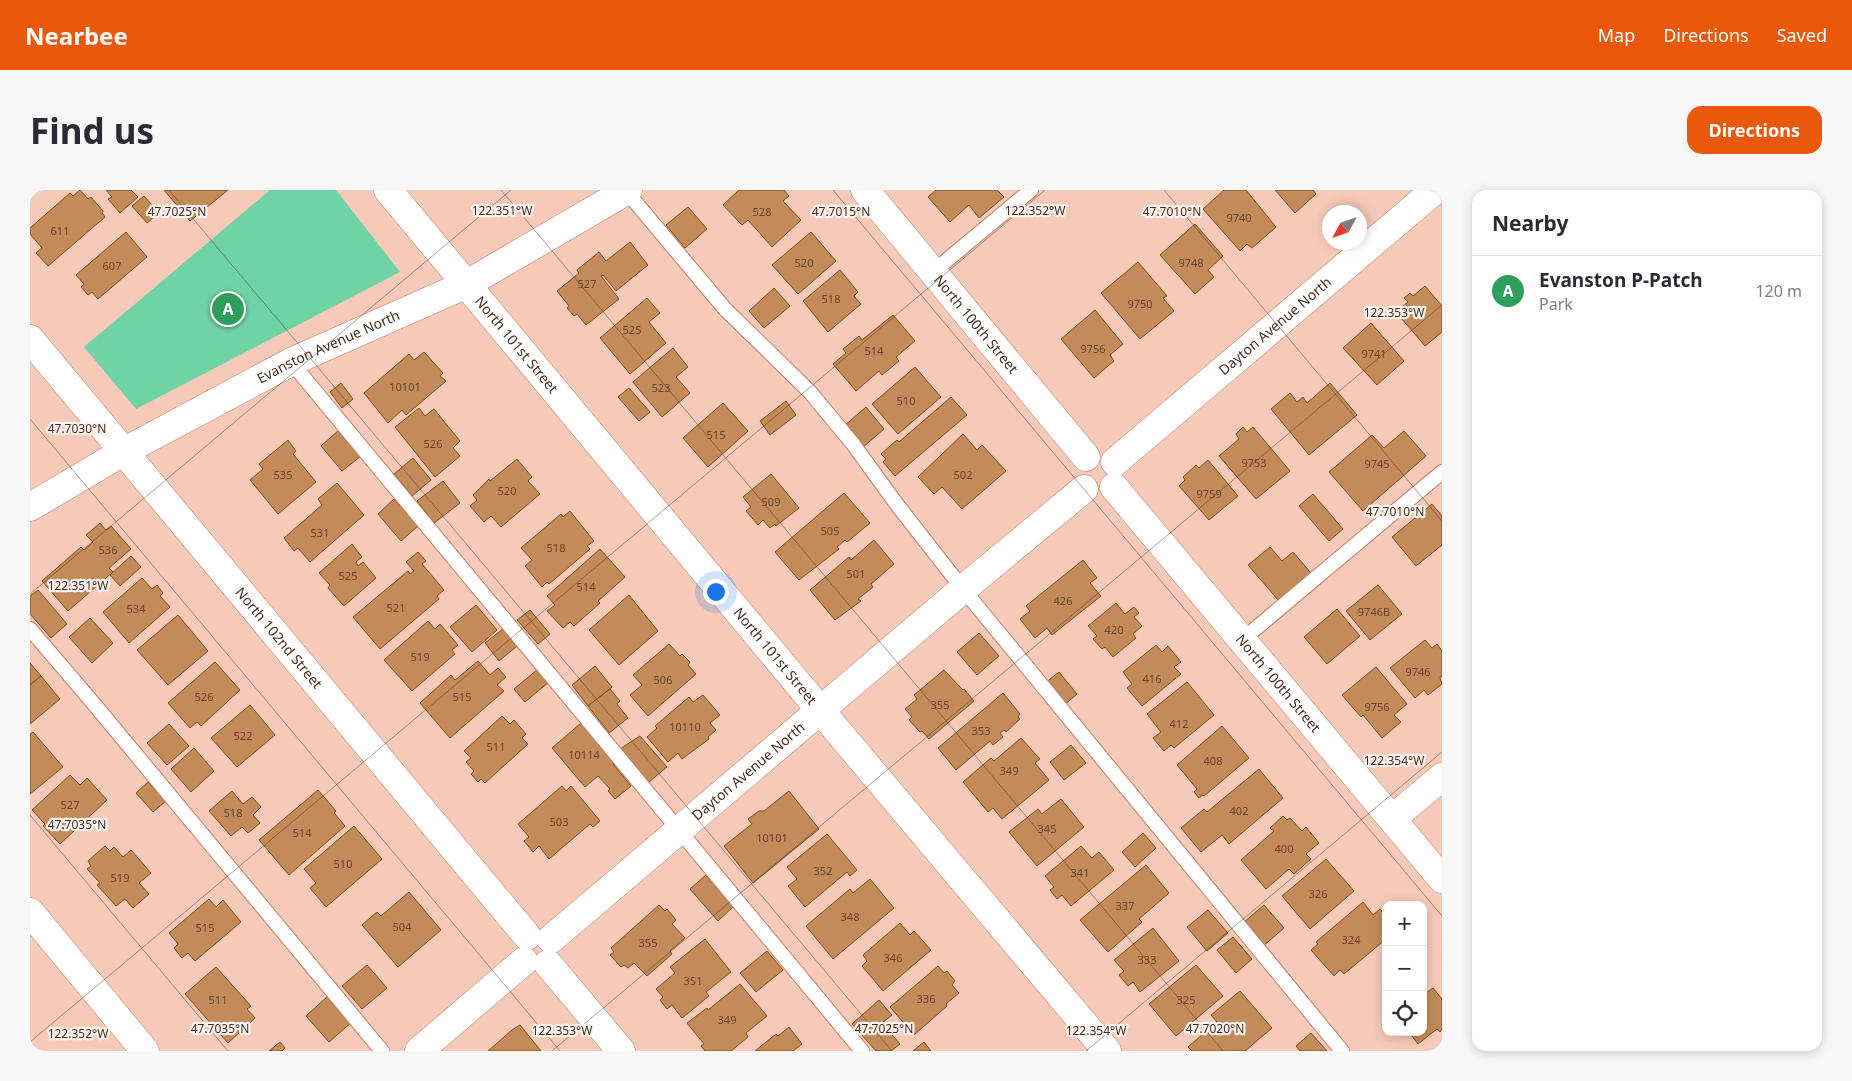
<!DOCTYPE html>
<meta charset="utf-8">
<style>
:root{--surface:#fff;--page:#f7f7f7;--text:#2b2b33;--muted:#7c7c81;--line:#e1e1e2;--accent:#ea580c}
body{margin:0;font-family:"Noto Sans",sans-serif;background:var(--page);color:var(--text)}
.controls{position:absolute;right:15px;bottom:15px;display:grid;overflow:hidden;border-radius:10px;box-shadow:0 2px 12px #0003}
.controls button{width:45px;height:45px;display:grid;place-items:center;padding:0;border:0;border-bottom:1px solid var(--line);background:var(--surface);color:var(--text);font:25px sans-serif}
.compass{position:absolute;left:1292px;top:15px;width:45px;height:45px;border-radius:50%;background:var(--surface);box-shadow:0 2px 12px #0003;rotate:230deg}
.you{position:absolute;left:685px;top:401px;width:18px;height:18px;margin:-12px;border:4px solid #fff;border-radius:50%;background:#1a73e8;box-shadow:0 0 0 8px #1a73e833}
.badge{display:grid;place-items:center;width:32px;height:32px;border-radius:50%;background:var(--accent);color:#fff;font-size:16px;font-weight:700}
.pin{position:absolute;translate:-50% -50%;border:2px solid #fff;box-shadow:0 1px 5px #0006}
.list{margin:0;padding:0;list-style:none}
h2{display:flex;justify-content:space-between;align-items:center;height:65px;margin:0;padding:0 20px;font-size:21px}
h2 small{font-size:16px;font-weight:400;color:var(--muted)}
.list li{display:grid;grid-template-columns:32px 1fr auto;gap:15px;align-items:center;box-sizing:border-box;height:70px;padding:0 20px;border-top:1px solid var(--line)}
.list b{display:block;font-size:19px;white-space:nowrap}
.list p{margin:0;font-size:16px;white-space:nowrap;color:var(--muted)}
.list em{font-size:16px;font-style:normal;color:var(--muted)}
.icon{flex:none;width:28px;height:28px;fill:none;stroke:currentColor;stroke-width:2;stroke-linecap:round;stroke-linejoin:round}
.map{position:relative;flex:none;width:1412px;height:861px;overflow:hidden;border-radius:15px}
header{display:flex;align-items:center;gap:30px;box-sizing:border-box;height:70px;padding:0 25px;background:var(--accent);color:#fff}
header strong{font-size:24px}
nav{display:flex;gap:28px;margin-inline-start:auto;font-size:18px}
.intro{display:flex;align-items:center;justify-content:space-between;box-sizing:border-box;height:120px;padding:0 30px}
h1{margin:0;font-size:35px}
.button{padding:12px 22px;border-radius:15px;background:var(--accent);color:#fff;font-size:18px;font-weight:700}
main{display:flex;gap:30px;padding:0 30px}
aside{flex:1;background:var(--surface);border-radius:15px;box-shadow:0 2px 12px #0003}
.map>svg:first-child{display:block}
</style>
<header>
<strong>Nearbee</strong>
<nav><a>Map</a><a>Directions</a><a>Saved</a></nav>
</header>
<div class="intro"><h1>Find us</h1><a class="button">Directions</a></div>
<main>
<div class="map">
<svg width="1412" height="861" viewBox="0 0 1412 861">
<rect width="100%" height="100%" fill="#f7c9b8"/>
<path fill="#70d3a5" d="M240,0H306L370,82L106,219L54,157Z"/>
<g fill="#c38b59" stroke="#7f4c15">
<path d="M50,0L58,9L61,7L73,21L72,23L75,27L18,76L6,63L12,58L0,44V38L40,3L43,6Z"/>
<path d="M76,0H101L108,7L90,23L78,9L82,7Z"/>
<path d="M134,0H198L160,31Z"/>
<path d="M709,0H754L759,6L753,11L771,30L742,57L718,30L712,35L693,15Z"/>
<path d="M906,0H967L974,7L949,28L939,15L920,32L898,7Z"/>
<path d="M1194,0H1216L1246,37L1222,58L1217,54L1210,61L1173,19Z"/>
<path d="M1245,0H1283L1286,4L1265,23Z"/>
<path d="M114,6L129,23L117,33L102,16Z"/>
<path d="M658,17L677,39L655,58L636,35Z"/>
<path d="M1165,34L1193,66L1178,80L1184,87L1165,104L1130,65Z"/>
<path d="M96,42L117,67L68,109L62,102L58,105L51,97L54,94L46,85Z"/>
<path d="M781,42L806,71L768,104L742,75Z"/>
<path d="M600,52L618,75L586,101L573,85L571,86L589,109L556,135L547,124L544,126L537,118L539,116L527,101L549,83L547,80L569,62L576,71Z"/>
<path d="M1108,72L1137,106L1133,108L1144,121L1110,149L1071,103Z"/>
<path d="M810,80L828,102L824,106L831,114L798,142L773,111Z"/>
<path d="M1395,96L1412,116V142L1395,156L1366,122L1378,112L1374,108L1380,103L1383,106Z"/>
<path d="M744,98L760,116L734,138L719,121Z"/>
<path d="M617,108L630,123L619,132L636,153L600,184L570,148Z"/>
<path d="M1065,120L1093,154L1080,165L1084,171L1064,188L1031,149Z"/>
<path d="M863,125L885,151L866,167L869,171L852,185L849,181L826,201L803,174L816,163L813,159L829,146L832,150Z"/>
<path d="M1341,133L1374,171L1347,195L1313,158Z"/>
<path d="M643,158L658,177L646,187L660,203L632,227L603,192Z"/>
<path d="M394,162L413,183L410,186L416,191L376,225L372,220L358,233L334,203L379,164L384,170Z"/>
<path d="M885,177L911,207L868,244L842,214Z"/>
<path d="M311,193L323,209L312,218L300,202Z"/>
<path d="M1300,193L1327,225L1279,265L1241,219L1260,203L1267,212L1273,207L1277,213Z"/>
<path d="M599,198L620,222L609,231L588,207Z"/>
<path d="M921,207L937,225L865,286L853,272L856,269L851,264L867,250L869,252Z"/>
<path d="M756,211L766,225L740,245L730,231Z"/>
<path d="M693,213L718,241L678,277L653,248Z"/>
<path d="M836,217L854,239L832,258L814,236Z"/>
<path d="M389,218L395,226L404,219L430,251L423,258L430,266L405,287L365,237Z"/>
<path d="M1213,237L1217,242L1223,237L1260,281L1226,309L1189,266L1209,249L1206,244Z"/>
<path d="M309,240L331,266L312,281L291,256Z"/>
<path d="M1374,241L1396,266L1333,321L1299,282L1342,245L1354,258Z"/>
<path d="M933,244L947,260L952,255L976,281L932,319L912,297L904,304L888,287Z"/>
<path d="M258,250L266,261L263,264L286,292L248,324L220,290L233,279L229,274Z"/>
<path d="M383,268L401,290L382,306L364,284Z"/>
<path d="M487,269L502,287L498,291L510,304L471,337L461,326L454,332L440,316L447,310L443,305L459,289L460,291Z"/>
<path d="M1178,270L1208,306L1179,330L1149,296L1155,290L1153,287L1166,275L1169,278Z"/>
<path d="M741,284L769,318L746,336L745,334L740,338L733,330L728,335L716,321L721,317L713,307Z"/>
<path d="M413,291L430,313L404,333L387,311Z"/>
<path d="M307,293L334,325L280,372L268,358L264,361L254,348L292,315L288,309Z"/>
<path d="M814,303L840,333L817,352L815,350L807,357L809,359L769,390L745,362Z"/>
<path d="M1283,304L1313,339L1299,351L1269,316Z"/>
<path d="M364,309L388,336L371,351L348,324Z"/>
<path d="M1402,314L1412,326V355L1386,376L1362,347Z"/>
<path d="M540,321L564,351L557,356L560,359L519,394L517,392L512,397L495,376L502,370L491,358L531,324L533,327Z"/>
<path d="M70,333L76,340L81,336L101,359L79,378L83,382L38,421L12,391L51,357L54,360L63,352L56,345Z"/>
<path d="M844,350L864,374L841,394L843,397L828,409L831,411L805,430L780,400L819,367L821,370Z"/>
<path d="M322,354L332,367L326,372L328,376L333,372L346,388L314,416L298,398L300,395L289,383Z"/>
<path d="M1240,357L1252,371L1263,362L1281,383L1249,411L1218,375Z"/>
<path d="M570,359L595,387L568,411L570,413L544,436L540,432L533,438L517,421L525,415L517,406Z"/>
<path d="M388,362L396,371L392,374L414,400L407,406L409,409L350,459L323,427L378,381L380,384L384,381L376,372Z"/>
<path d="M101,366L111,377L90,396L80,385Z"/>
<path d="M1053,370L1067,388L1060,393L1071,406L1022,445L1017,438L1005,448L990,429L1000,421L996,416Z"/>
<path d="M112,388L122,399L127,395L133,403L130,406L140,417L99,453L73,422Z"/>
<path d="M1348,395L1372,424L1340,450L1316,421Z"/>
<path d="M8,400L37,434L21,448L0,424V406Z"/>
<path d="M599,405L628,441L589,475L559,440Z"/>
<path d="M1086,413L1095,424L1104,417L1109,423L1104,427L1112,436L1103,444L1106,448L1083,467L1075,457L1072,459L1063,449L1067,446L1058,436Z"/>
<path d="M446,415L467,440L442,462L420,437Z"/>
<path d="M1307,419L1330,446L1297,474L1274,447Z"/>
<path d="M500,420L520,444L508,454L487,430Z"/>
<path d="M148,425L178,461L138,495L107,460Z"/>
<path d="M60,428L83,453L62,473L39,447Z"/>
<path d="M398,431L405,439L410,434L428,455L422,460L425,464L382,501L354,470Z"/>
<path d="M473,439L487,456L469,471L455,453Z"/>
<path d="M949,443L969,466L947,485L927,462Z"/>
<path d="M1395,450L1402,458L1407,454L1412,461V486L1410,487L1412,494L1398,505L1394,500L1385,508L1360,478Z"/>
<path d="M639,454L650,466L652,464L660,472L658,475L666,484L618,526L600,505L612,495L603,485Z"/>
<path d="M1126,455L1132,462L1138,456L1151,472L1144,477L1151,484L1112,516L1097,498L1102,494L1093,482Z"/>
<path d="M448,471L460,485L468,478L476,487L467,495L474,501L420,548L390,513L421,485L425,490Z"/>
<path d="M185,472L210,500L171,536L167,532L160,538L138,513Z"/>
<path d="M0,473L11,486L0,495Z"/>
<path d="M565,476L582,497L558,516L542,495Z"/>
<path d="M1346,477L1377,514L1364,525L1371,532L1352,548L1333,525L1331,527L1312,505Z"/>
<path d="M508,479L519,492L495,512L484,499Z"/>
<path d="M914,480L933,500L934,499L944,511L899,549L892,541L890,542L879,530L882,527L875,519L887,509L884,505Z"/>
<path d="M1029,482L1047,504L1033,516L1015,493Z"/>
<path d="M11,486L30,509L0,534V495Z"/>
<path d="M1157,492L1184,525L1144,558L1141,555L1134,561L1123,548L1131,542L1117,524Z"/>
<path d="M580,499L590,511L587,514L598,528L579,543L558,516Z"/>
<path d="M973,503L990,524L988,527L990,529L976,542L974,540L970,543L973,547L963,555L960,551L926,580L908,558Z"/>
<path d="M673,505L690,525L680,533L686,540L678,547L679,549L652,569L648,563L638,572L617,547L627,538L625,536L659,507L663,512Z"/>
<path d="M220,515L245,545L207,577L181,548Z"/>
<path d="M472,526L480,534L484,530L496,544L492,548L498,554L455,593L451,589L448,592L441,584L444,581L436,572L441,568L434,561Z"/>
<path d="M551,533L585,573L583,574L601,596L585,609L578,601L580,599L568,586L555,597L522,558Z"/>
<path d="M139,534L159,556L137,575L117,553Z"/>
<path d="M1192,536L1219,568L1174,606L1173,605L1169,608L1164,602L1167,599L1147,575Z"/>
<path d="M3,542L33,577L0,604V544Z"/>
<path d="M610,546L637,577L619,592L590,559Z"/>
<path d="M991,548L1010,569L1005,573L1019,590L972,629L963,618L958,622L933,592L961,568L964,571Z"/>
<path d="M1041,555L1056,573L1034,590L1020,572Z"/>
<path d="M164,558L184,581L161,602L141,579Z"/>
<path d="M1229,579L1253,608L1199,654L1192,645L1171,662L1151,638L1174,619L1177,622Z"/>
<path d="M40,585L50,595L57,588L77,610L30,654L13,636L15,634L2,620Z"/>
<path d="M118,592L136,611L123,622L106,603Z"/>
<path d="M532,596L536,601L541,596L570,631L563,637L560,634L519,669L509,656L503,662L494,651L499,647L488,634Z"/>
<path d="M288,600L306,621L304,623L315,636L259,685L229,650Z"/>
<path d="M202,601L213,614L222,607L231,617L223,625L230,633L218,643L212,637L201,646L179,621Z"/>
<path d="M759,601L789,639L723,693L694,656L722,634L718,629L729,621H734Z"/>
<path d="M1031,609L1054,637L1007,676L979,642L1008,619L1012,624Z"/>
<path d="M1253,626L1257,630L1260,628L1272,641L1276,637L1289,653L1276,664L1281,669L1264,684L1259,679L1236,699L1211,670L1244,641L1240,638Z"/>
<path d="M324,636L352,669L296,717L280,698L286,693L274,679Z"/>
<path d="M1113,643L1126,658L1105,677L1092,662Z"/>
<path d="M797,644L827,680L820,686L817,682L775,717L758,696L767,689L757,677Z"/>
<path d="M75,656L80,661L84,657L93,667L101,660L121,683L109,693L119,704L103,718L95,709L86,716L67,695L70,693L57,679L61,676L58,671Z"/>
<path d="M1051,656L1062,668L1069,662L1084,680L1041,716L1032,705L1027,709L1020,700L1024,697L1015,686Z"/>
<path d="M1296,669L1324,701L1280,739L1252,706Z"/>
<path d="M1116,675L1139,703L1109,729L1112,732L1078,762L1050,730Z"/>
<path d="M676,685L704,716L688,731L660,699Z"/>
<path d="M840,689L864,718L803,769L776,736L820,699L823,703Z"/>
<path d="M379,702L411,740L368,777L332,735L347,722L351,726Z"/>
<path d="M179,709L186,717L193,710L211,732L165,771L158,763L152,768L144,758L148,754L139,743Z"/>
<path d="M1333,712L1343,725L1350,719L1356,726V749L1314,784L1310,780L1304,786L1281,760L1288,754L1286,752Z"/>
<path d="M629,715L635,721L637,719L646,730L642,734L655,748L640,761L642,764L617,786L604,773L598,778L594,775L591,777L580,765L584,762L581,758Z"/>
<path d="M1234,715L1254,738L1232,757L1212,734Z"/>
<path d="M1178,720L1198,743L1177,761L1157,737Z"/>
<path d="M870,733L880,745L884,741L901,760L853,801L832,776L837,771L833,765Z"/>
<path d="M1123,738L1149,771L1110,802L1103,792L1098,796L1089,785L1094,781L1084,770Z"/>
<path d="M1203,747L1222,769L1206,783L1187,760Z"/>
<path d="M675,749L701,782L676,802L679,806L652,828L642,815L637,819L630,810L633,807L626,799L645,783L640,777Z"/>
<path d="M737,761L753,780L726,802L710,783Z"/>
<path d="M337,775L357,798L332,819L312,796Z"/>
<path d="M1166,775L1193,806L1146,846L1119,814Z"/>
<path d="M908,776L914,783L917,781L925,791L922,795L929,803L916,814L917,816L884,845L860,817Z"/>
<path d="M186,777L221,816L217,819L225,828L198,853L155,804Z"/>
<path d="M710,794L737,826L716,843L718,847L701,861H675L671,856L674,854L657,833L677,818L678,820Z"/>
<path d="M1403,798L1412,809V840L1410,842L1407,839L1388,854L1379,842H1393V805Z"/>
<path d="M1210,801L1242,838L1215,861H1162L1158,857L1187,832L1181,825Z"/>
<path d="M299,805L323,831L299,852L276,826Z"/>
<path d="M849,810L862,825L852,833L870,854L861,861H846L822,834Z"/>
<path d="M490,835L511,861H458L482,840Z"/>
<path d="M759,837L772,854L763,861H725L746,844L748,846Z"/>
<path d="M1281,843L1297,861H1270L1266,856Z"/>
<path d="M250,852L255,858L252,861H239Z"/>
<path d="M894,852L901,861H883Z"/>
</g>
<g fill="none" stroke-linecap="round" stroke-linejoin="round">
<g stroke="#c27d61" stroke-width="16">
<g id="lane">
<path d="M596,1L695,119L780,202L823,254L868,316L933,399L1312,861"/>
<path d="M904,81L1001,0"/>
<path d="M261,172L832,861"/>
<path d="M0,439L64,514L352,861"/>
<path d="M1212,450L1412,282"/>
</g>
</g>
<g stroke="#c27d61" stroke-width="29">
<g id="street">
<path id="s1" d="M358,0L790,520L1077,861"/>
<path id="s2" d="M835,0L1056,267"/>
<path id="s3" d="M0,149L497,746"/>
<path id="s4" d="M1085,272L1405,0"/>
<path id="s5" d="M1084,297L1412,689"/>
<path id="s6" d="M0,317L93,262L261,172L437,94L598,0"/>
<path d="M1362,629L1412,587"/>
<path d="M0,722L115,861"/>
<path id="s7" d="M521,749L933,399L1054,299"/>
<path d="M518,774L591,861"/>
<path d="M389,861L494,771"/>
</g>
</g>
<use href="#lane" stroke="#fff" stroke-width="14"/>
<use href="#street" stroke="#fff" stroke-width="28"/>
</g>
<path fill="none" stroke="#482b1f" stroke-width="1" stroke-opacity="0.45" d="M139,0L862,861M471,0L1193,861M803,0L1412,726M1134,0L1412,331M0,229L530,861M0,404L481,0M0,625L198,861M0,852L1015,0M522,861L1412,115M1056,861L1412,562"/>
<g text-anchor="middle" stroke-width="4.5" stroke-linejoin="round" paint-order="stroke">
<g font-size="11" fill="#67432e">
<text x="732" y="26">528</text>
<text x="1209" y="32">9740</text>
<text x="30" y="45">611</text>
<text x="774" y="77">520</text>
<text x="1161" y="77">9748</text>
<text x="82" y="80">607</text>
<text x="557" y="98">527</text>
<text x="801" y="113">518</text>
<text x="1110" y="118">9750</text>
<text x="602" y="144">525</text>
<text x="1063" y="163">9756</text>
<text x="844" y="165">514</text>
<text x="1344" y="168">9741</text>
<text x="375" y="201">10101</text>
<text x="631" y="202">523</text>
<text x="876" y="215">510</text>
<text x="686" y="249">515</text>
<text x="403" y="258">526</text>
<text x="1224" y="277">9753</text>
<text x="1347" y="278">9745</text>
<text x="253" y="289">535</text>
<text x="933" y="289">502</text>
<text x="477" y="305">520</text>
<text x="1179" y="308">9759</text>
<text x="741" y="316">509</text>
<text x="800" y="345">505</text>
<text x="290" y="347">531</text>
<text x="526" y="362">518</text>
<text x="78" y="364">536</text>
<text x="826" y="388">501</text>
<text x="318" y="390">525</text>
<text x="556" y="401">514</text>
<text x="1033" y="415">426</text>
<text x="366" y="422">521</text>
<text x="106" y="423">534</text>
<text x="1344" y="426">9746B</text>
<text x="1084" y="444">420</text>
<text x="390" y="471">519</text>
<text x="1388" y="486">9746</text>
<text x="1122" y="493">416</text>
<text x="633" y="494">506</text>
<text x="174" y="511">526</text>
<text x="432" y="511">515</text>
<text x="910" y="519">355</text>
<text x="1347" y="521">9756</text>
<text x="1149" y="538">412</text>
<text x="655" y="541">10110</text>
<text x="951" y="545">353</text>
<text x="213" y="550">522</text>
<text x="466" y="561">511</text>
<text x="554" y="569">10114</text>
<text x="1183" y="575">408</text>
<text x="979" y="585">349</text>
<text x="40" y="619">527</text>
<text x="1209" y="625">402</text>
<text x="203" y="627">518</text>
<text x="529" y="636">503</text>
<text x="1017" y="643">345</text>
<text x="272" y="647">514</text>
<text x="742" y="652">10101</text>
<text x="1254" y="663">400</text>
<text x="313" y="678">510</text>
<text x="793" y="685">352</text>
<text x="1050" y="687">341</text>
<text x="90" y="692">519</text>
<text x="1288" y="708">326</text>
<text x="1095" y="720">337</text>
<text x="820" y="731">348</text>
<text x="372" y="741">504</text>
<text x="175" y="742">515</text>
<text x="1321" y="754">324</text>
<text x="618" y="757">355</text>
<text x="863" y="772">346</text>
<text x="1117" y="774">333</text>
<text x="663" y="795">351</text>
<text x="896" y="813">336</text>
<text x="188" y="814">511</text>
<text x="1156" y="814">325</text>
<text x="697" y="834">349</text>
</g>
<g font-size="14" fill="#482b1f" stroke="#fcf4f1">
<text dy="5" stroke="none"><textPath href="#s2" startOffset="174">North 100th Street</textPath></text>
<text dy="5" stroke="none"><textPath href="#s4" startOffset="210">Dayton Avenue North</textPath></text>
<text dy="5" stroke="none"><textPath href="#s1" startOffset="201">North 101st Street</textPath></text>
<text dy="5" stroke="none"><textPath href="#s6" startOffset="339">Evanston Avenue North</textPath></text>
<text dy="5" stroke="none"><textPath href="#s3" startOffset="389">North 102nd Street</textPath></text>
<text dy="5" stroke="none"><textPath href="#s1" startOffset="606">North 101st Street</textPath></text>
<text dy="5" stroke="none"><textPath href="#s5" startOffset="256">North 100th Street</textPath></text>
<text dy="5" stroke="none"><textPath href="#s7" startOffset="259">Dayton Avenue North</textPath></text>
</g>
</g>
<g font-size="12" text-anchor="middle" fill="#482b1f" stroke="#fcf4f1" stroke-width="4.5" stroke-linejoin="round" paint-order="stroke">
<text x="472" y="25">122.351°W</text>
<text x="1005" y="25">122.352°W</text>
<text x="147" y="26">47.7025°N</text>
<text x="811" y="26">47.7015°N</text>
<text x="1142" y="26">47.7010°N</text>
<text x="1364" y="127">122.353°W</text>
<text x="47" y="243">47.7030°N</text>
<text x="1365" y="326">47.7010°N</text>
<text x="48" y="400">122.351°W</text>
<text x="1364" y="575">122.354°W</text>
<text x="47" y="639">47.7035°N</text>
<text x="190" y="843">47.7035°N</text>
<text x="854" y="843">47.7025°N</text>
<text x="1185" y="843">47.7020°N</text>
<text x="532" y="845">122.353°W</text>
<text x="1066" y="845">122.354°W</text>
<text x="48" y="848">122.352°W</text>
</g>
</svg>
<div class="controls">
<button>+</button>
<button>−</button>
<button><svg class="icon" aria-label="locate" viewBox="0 0 24 24"><circle cx="12" cy="12" r="6"/><path d="M12 2v4M12 18v4M2 12h4M18 12h4"/></svg></button>
</div>
<svg class="compass" viewBox="-18 -18 36 36"><path d="M0-13l5 13h-10z" fill="#e53935"/><path d="M0 13l5-13h-10z" fill="#7c7c81"/></svg>
<div class="you"></div>
<div class="pin badge" style="left:198px;top:119px;background:#2e9e5b">A</div>
</div>
<aside>
<h2>Nearby<small></small></h2>
<ul class="list">
<li><span class="badge" style="background:#2e9e5b">A</span><div><b>Evanston P-Patch</b><p>Park</p></div><em>120 m</em></li>
</ul>
</aside>
</main>
